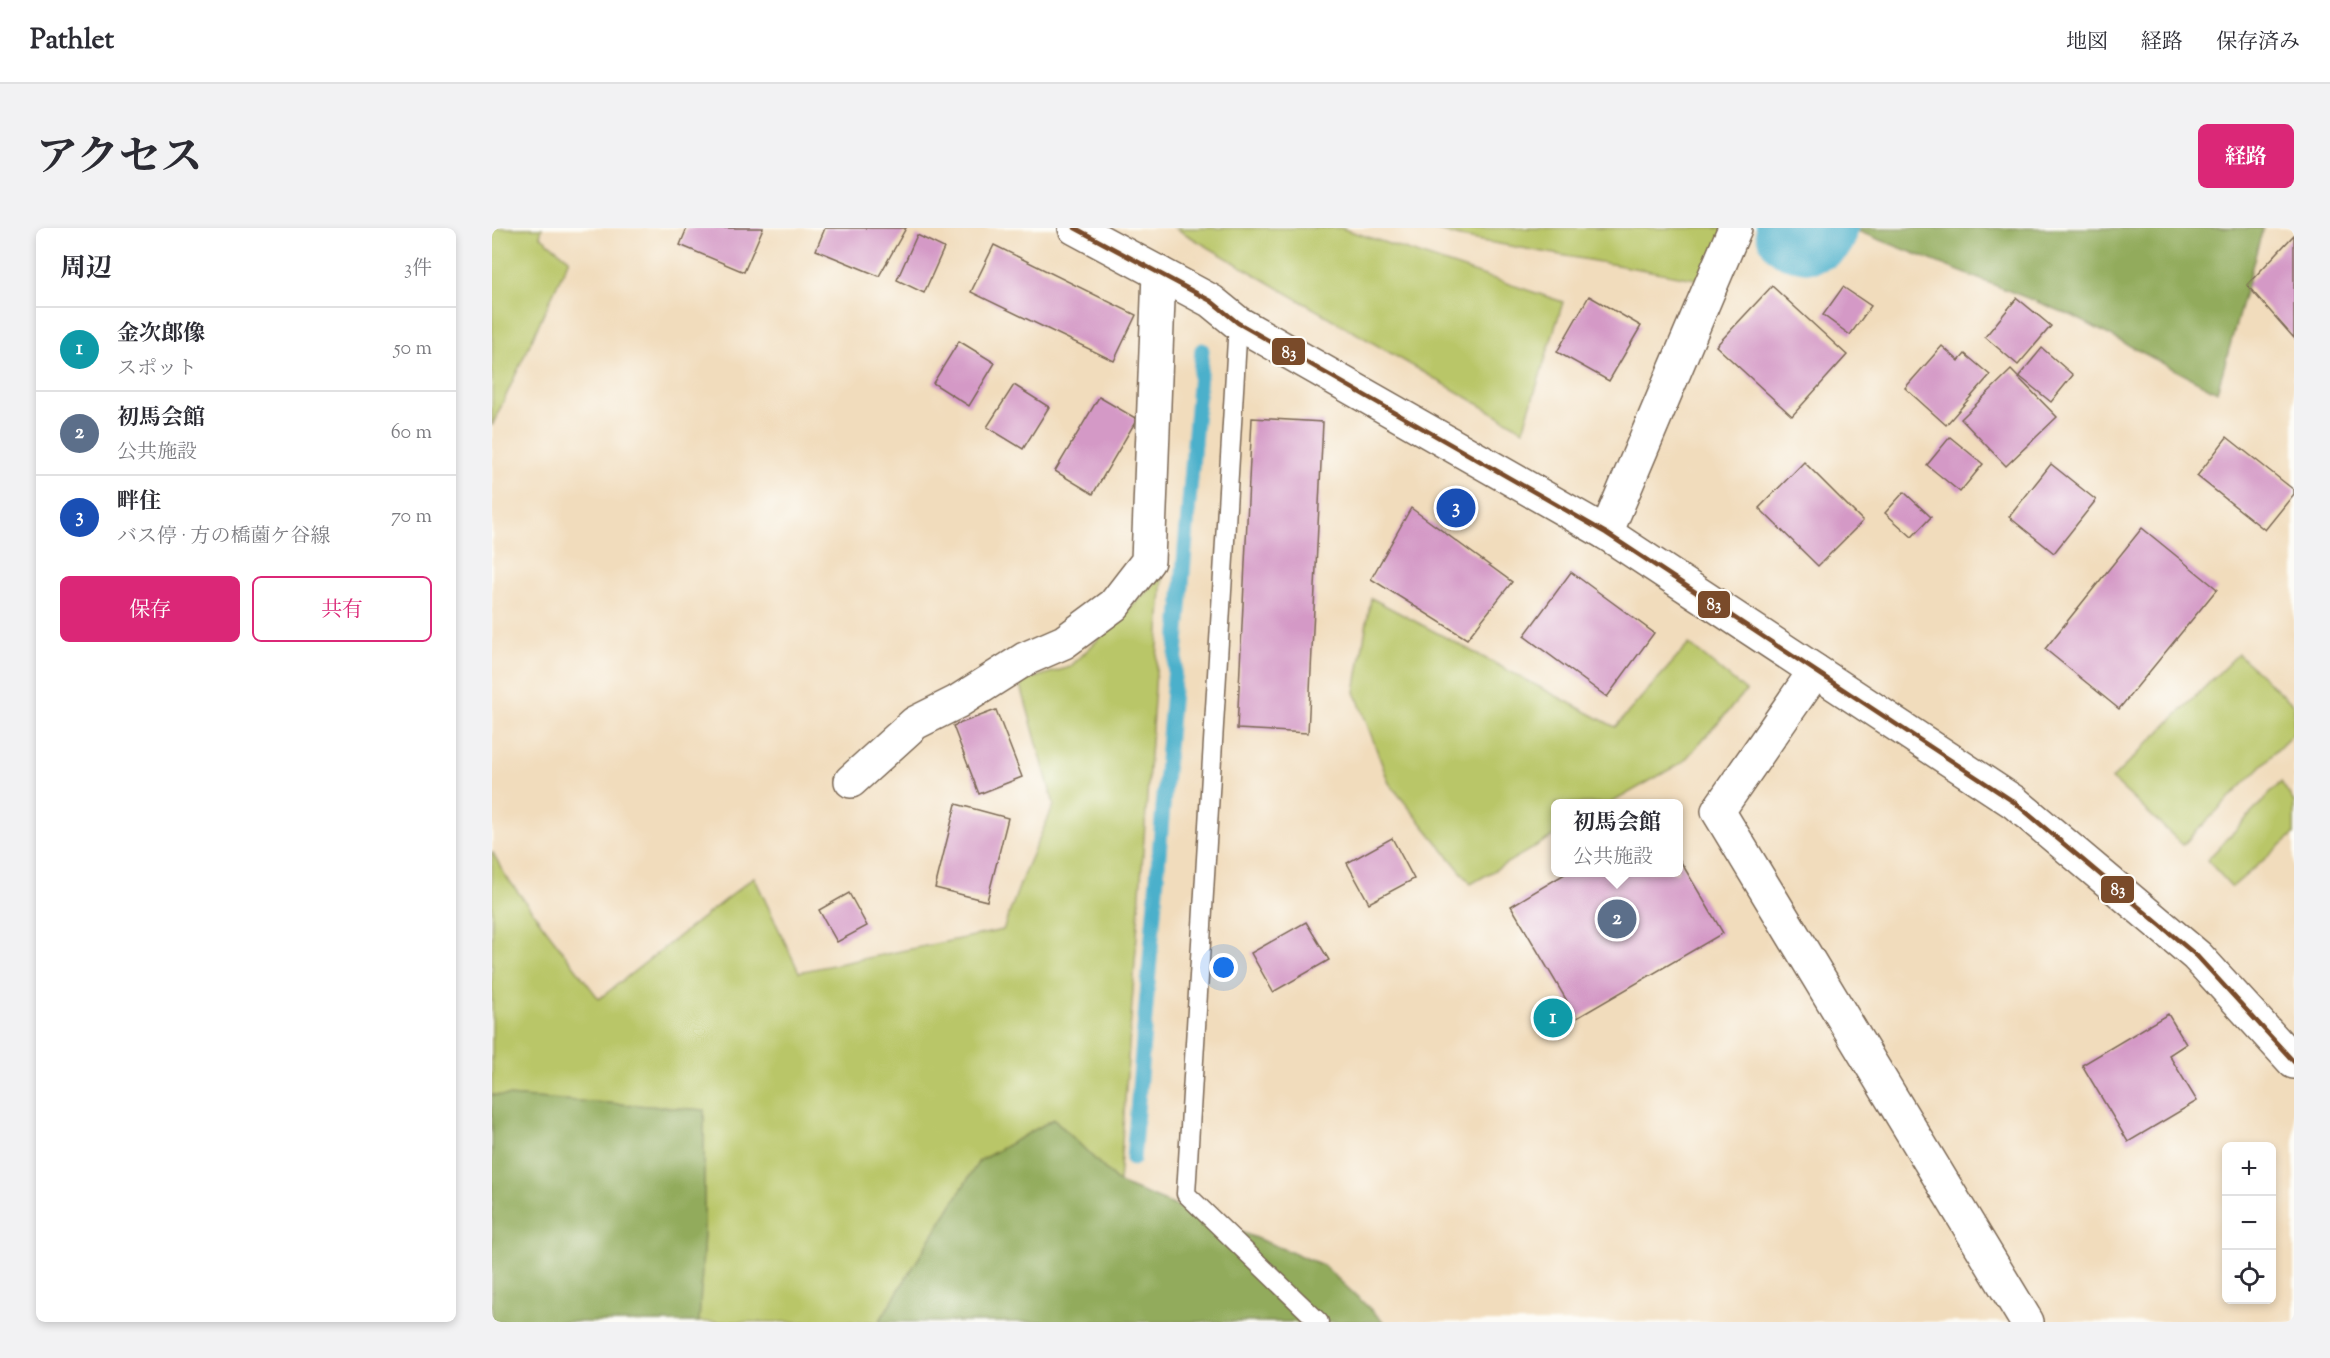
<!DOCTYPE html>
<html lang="ja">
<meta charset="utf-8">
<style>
:root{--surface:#fff;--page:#f2f2f3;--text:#2b2b33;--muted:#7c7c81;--line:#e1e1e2;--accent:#db2777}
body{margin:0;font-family:"Sorts Mill Goudy","Noto Serif JP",serif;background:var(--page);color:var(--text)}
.controls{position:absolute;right:18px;bottom:18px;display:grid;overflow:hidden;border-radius:9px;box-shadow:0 3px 9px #0003}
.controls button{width:54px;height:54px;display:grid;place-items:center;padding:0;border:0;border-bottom:2px solid var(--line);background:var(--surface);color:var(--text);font:30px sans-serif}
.you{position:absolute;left:732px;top:740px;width:21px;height:21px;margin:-15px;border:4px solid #fff;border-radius:50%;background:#1a73e8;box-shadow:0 0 0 9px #1a73e833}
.badge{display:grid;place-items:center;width:39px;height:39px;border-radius:50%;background:var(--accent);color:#fff;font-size:20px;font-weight:700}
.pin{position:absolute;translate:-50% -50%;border:3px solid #fff;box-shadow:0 2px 6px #0006}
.popup{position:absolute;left:1059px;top:571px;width:132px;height:78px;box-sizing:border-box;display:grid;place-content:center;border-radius:9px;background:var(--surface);filter:drop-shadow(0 2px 4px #0005);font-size:20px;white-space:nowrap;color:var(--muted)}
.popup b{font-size:22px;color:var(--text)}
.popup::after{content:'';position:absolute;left:50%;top:100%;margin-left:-12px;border:12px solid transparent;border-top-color:var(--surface)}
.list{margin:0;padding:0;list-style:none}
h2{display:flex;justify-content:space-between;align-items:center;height:78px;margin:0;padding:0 24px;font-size:26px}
h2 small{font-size:20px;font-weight:400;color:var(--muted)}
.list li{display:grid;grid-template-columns:39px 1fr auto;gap:18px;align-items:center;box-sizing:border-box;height:84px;padding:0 24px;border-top:2px solid var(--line)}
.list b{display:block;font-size:22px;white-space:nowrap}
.list p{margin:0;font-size:20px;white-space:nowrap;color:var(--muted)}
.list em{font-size:20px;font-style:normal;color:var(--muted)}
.actions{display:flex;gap:12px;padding:18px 24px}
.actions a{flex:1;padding:14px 0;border:2px solid var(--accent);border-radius:9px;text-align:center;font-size:21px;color:var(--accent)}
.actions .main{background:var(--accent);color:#fff}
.icon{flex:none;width:33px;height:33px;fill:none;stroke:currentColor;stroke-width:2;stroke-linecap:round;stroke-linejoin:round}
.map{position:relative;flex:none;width:1802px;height:1094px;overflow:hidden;border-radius:9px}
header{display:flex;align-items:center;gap:36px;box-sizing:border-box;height:84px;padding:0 30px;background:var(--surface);border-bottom:2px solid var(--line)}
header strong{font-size:28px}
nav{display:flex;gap:33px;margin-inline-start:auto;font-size:21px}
.intro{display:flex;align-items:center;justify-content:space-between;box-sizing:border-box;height:144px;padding:0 36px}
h1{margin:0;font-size:42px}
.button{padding:15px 27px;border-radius:9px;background:var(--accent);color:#fff;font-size:21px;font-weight:700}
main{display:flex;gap:36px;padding:0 36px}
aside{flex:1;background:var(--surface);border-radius:9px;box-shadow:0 3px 9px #0003}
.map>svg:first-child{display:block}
</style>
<header>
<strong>Pathlet</strong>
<nav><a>地図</a><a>経路</a><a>保存済み</a></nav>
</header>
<div class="intro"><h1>アクセス</h1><a class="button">経路</a></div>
<main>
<aside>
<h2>周辺<small>3件</small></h2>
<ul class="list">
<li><span class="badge" style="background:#0f9aa8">1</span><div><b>金次郎像</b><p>スポット</p></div><em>50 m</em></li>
<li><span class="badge" style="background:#5c6f8a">2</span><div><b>初馬会館</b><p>公共施設</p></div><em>60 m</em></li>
<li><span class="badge" style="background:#1a4fb4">3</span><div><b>畔住</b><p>バス停 · 方の橋薗ケ谷線</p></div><em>70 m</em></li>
</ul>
<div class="actions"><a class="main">保存</a><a>共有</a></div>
</aside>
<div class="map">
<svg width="1802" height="1094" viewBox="0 0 1802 1094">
<rect width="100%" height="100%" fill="#fdfcf7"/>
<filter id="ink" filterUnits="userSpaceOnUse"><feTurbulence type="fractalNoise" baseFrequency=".0167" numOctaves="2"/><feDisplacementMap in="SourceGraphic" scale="12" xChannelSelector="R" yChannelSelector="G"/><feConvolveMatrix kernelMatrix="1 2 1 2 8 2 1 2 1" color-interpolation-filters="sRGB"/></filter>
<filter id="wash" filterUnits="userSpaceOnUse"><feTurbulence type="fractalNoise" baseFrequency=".008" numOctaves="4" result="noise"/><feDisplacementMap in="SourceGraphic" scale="24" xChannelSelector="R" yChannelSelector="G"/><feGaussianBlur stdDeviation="1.35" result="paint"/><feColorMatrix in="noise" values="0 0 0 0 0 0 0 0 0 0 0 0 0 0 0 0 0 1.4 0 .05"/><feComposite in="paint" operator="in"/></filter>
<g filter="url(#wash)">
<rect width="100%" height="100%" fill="#f1dcbc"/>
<g fill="#b9c668" stroke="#7a7843" stroke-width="1.5">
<path d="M0,0H50L48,8L77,31L0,198Z"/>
<path d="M683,0H849L1071,74L1031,202Z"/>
<path d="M937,0H1243L1220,54L968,9Z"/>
<path d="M671,348L627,955L562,891L487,933L387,1094H207L212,1003V882L0,867V623L13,647L107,771L262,649L307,744L511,702L534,640L562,577L528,454L578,439Z"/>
<path d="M879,370L1123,499L1197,416L1254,463L1191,534L1119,575L1064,576L1063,607L979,656L897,555L863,464Z"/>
<path d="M1746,426L1802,477V505L1691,617L1620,551Z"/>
<path d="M1789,554L1802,574V606L1740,659L1715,632Z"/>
</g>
<g fill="#92ab5c" stroke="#666a3d" stroke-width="1.5">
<path d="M1363,0H1771L1725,164L1581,88L1363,2Z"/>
<path d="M0,867L212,882V1003L207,1094H0Z"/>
<path d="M562,891L627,955L831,1037L892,1094H387L487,933Z"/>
</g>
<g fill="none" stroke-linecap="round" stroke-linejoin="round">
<path stroke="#4cb0cb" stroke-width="15" d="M641,931L710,122"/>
<path stroke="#4cb0cb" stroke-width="86" d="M1306,0L1317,2L1323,0"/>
</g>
<g id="blocks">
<g fill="#d499c6">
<path d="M195,0H271L252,44L188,17Z"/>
<path d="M333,0H414L387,48L324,22Z"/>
<path d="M425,7L452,20L432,65L405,52Z"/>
<path d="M1802,7V110L1755,57Z"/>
<path d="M502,17L644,87L622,133L479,64Z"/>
<path d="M1280,58L1355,127L1300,188L1224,118Z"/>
<path d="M1351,59L1379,78L1358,107L1331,87Z"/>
<path d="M1097,68L1149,98L1117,153L1065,124Z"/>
<path d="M1525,70L1559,98L1526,137L1493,109Z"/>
<path d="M467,113L503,135L477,178L441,155Z"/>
<path d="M1450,118L1467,133L1473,126L1498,147L1454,197L1413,160Z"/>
<path d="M1550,120L1581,147L1559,174L1527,148Z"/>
<path d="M1519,142L1565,189L1514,238L1469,191Z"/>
<path d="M522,157L557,179L531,221L495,199Z"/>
<path d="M607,169L645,191L601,266L563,243Z"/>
<path d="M760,190L831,194L816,505L745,501Z"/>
<path d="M1458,209L1491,236L1468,264L1435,237Z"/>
<path d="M1735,209L1802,262V266L1773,302L1705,248Z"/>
<path d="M1312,234L1371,293L1326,338L1267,280Z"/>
<path d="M1559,236L1604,272L1562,325L1517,289Z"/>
<path d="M1412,264L1439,289L1420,309L1393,285Z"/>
<path d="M919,280L1020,354L975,411L879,351Z"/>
<path d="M1650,300L1725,361L1627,481L1553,421Z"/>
<path d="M1079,344L1162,405L1115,469L1032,408Z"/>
<path d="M504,482L530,549L487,566L461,498Z"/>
<path d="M464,576L516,590L495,673L443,660Z"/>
<path d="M900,610L922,651L877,675L855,635Z"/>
<path d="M1186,629L1231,705L1085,790L1019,678L1076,644H1186Z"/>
<path d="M357,665L375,698L345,714L327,682Z"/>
<path d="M814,694L837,732L781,764L759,725Z"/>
<path d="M1676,786L1694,816L1677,827L1705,873L1636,914L1590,837Z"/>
</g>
</g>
</g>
<g filter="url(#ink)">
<use href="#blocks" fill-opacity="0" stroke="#7b6855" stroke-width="1.5"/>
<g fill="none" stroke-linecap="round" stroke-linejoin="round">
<g stroke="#7b6855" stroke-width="21">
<path id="lane" d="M746,95L694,966L827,1094"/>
</g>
<g stroke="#7b6855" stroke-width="36">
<g id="street">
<path d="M1114,305L1243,0"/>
<path d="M1323,443L1226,583L1535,1094"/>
<path d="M359,553L423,495L465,474L533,431L572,414L622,377L656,333L667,45"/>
</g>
</g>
<g stroke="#7b6855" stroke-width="36">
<path id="secondary" d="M583,0L719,73L746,95L1114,305L1522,574L1705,728L1802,834"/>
</g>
<use href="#lane" stroke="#fff" stroke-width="18"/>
<use href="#street" stroke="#fff" stroke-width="33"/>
<use href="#secondary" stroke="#fff" stroke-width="33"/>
<g stroke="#fdfcf7" stroke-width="9">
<path id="bus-1" d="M583,0L719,73L746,95L1114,305L1522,574L1705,728L1802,834"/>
</g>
<use href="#bus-1" stroke="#7a4b2a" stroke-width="4.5"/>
</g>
</g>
<g stroke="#fdfcf7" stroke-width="2">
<rect x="779" y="109" width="35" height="29" rx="6" fill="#7a4b2a"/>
<rect x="1205" y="362" width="34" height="29" rx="6" fill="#7a4b2a"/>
<rect x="1608" y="647" width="35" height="29" rx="6" fill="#7a4b2a"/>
</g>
<g font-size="16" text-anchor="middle" font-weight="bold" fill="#fff">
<text x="797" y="130">83</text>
<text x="1222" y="382">83</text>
<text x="1626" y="667">83</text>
</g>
</svg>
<div class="controls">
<button>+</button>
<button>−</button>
<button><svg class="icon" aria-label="locate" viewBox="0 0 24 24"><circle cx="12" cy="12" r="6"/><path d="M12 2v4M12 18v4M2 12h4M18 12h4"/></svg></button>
</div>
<div class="you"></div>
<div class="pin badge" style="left:1061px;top:790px;background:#0f9aa8">1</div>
<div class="pin badge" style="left:1125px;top:691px;background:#5c6f8a">2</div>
<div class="popup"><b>初馬会館</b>公共施設</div>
<div class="pin badge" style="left:964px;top:280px;background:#1a4fb4">3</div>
</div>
</main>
